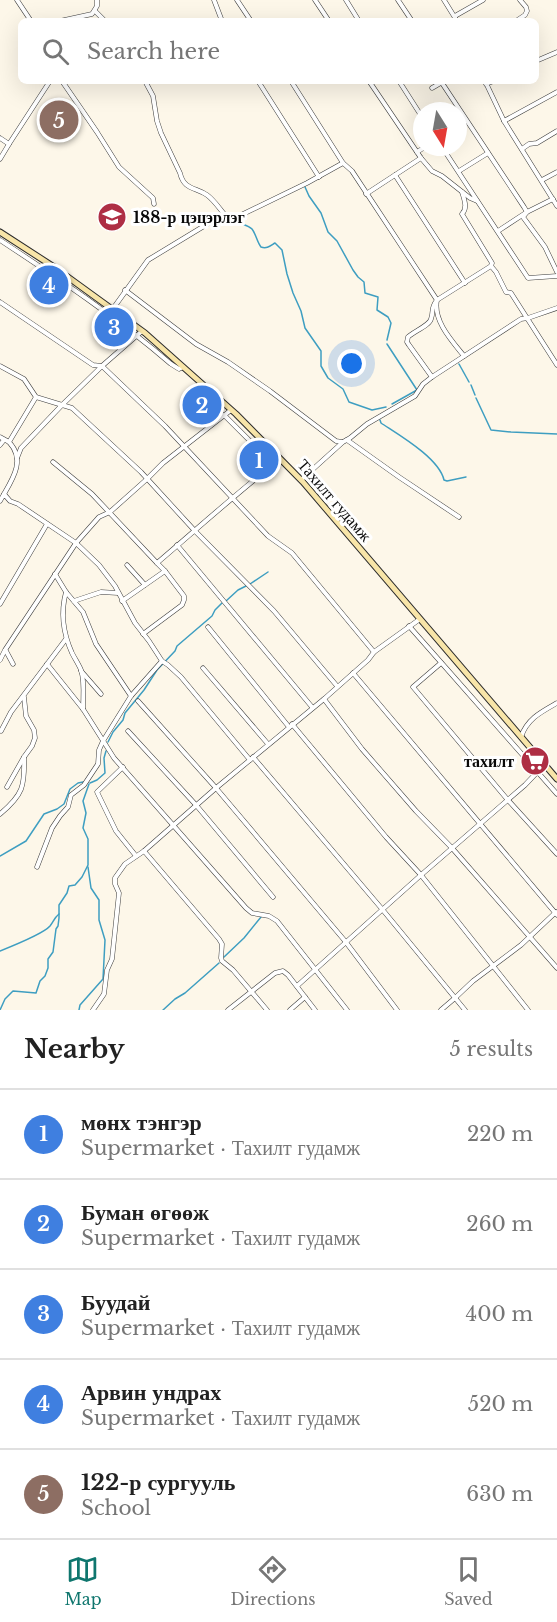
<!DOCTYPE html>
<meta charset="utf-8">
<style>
:root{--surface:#fff;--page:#f2f2f2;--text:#222;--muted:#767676;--line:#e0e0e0;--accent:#0f766e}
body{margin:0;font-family:"Libre Baskerville",serif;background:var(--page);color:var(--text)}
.compass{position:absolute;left:413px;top:102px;width:54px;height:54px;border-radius:50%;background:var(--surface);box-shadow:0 6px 24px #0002;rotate:169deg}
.you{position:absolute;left:352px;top:364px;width:21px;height:21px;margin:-15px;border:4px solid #fff;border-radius:50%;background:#1a73e8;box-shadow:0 0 0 9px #1a73e833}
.badge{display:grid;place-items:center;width:39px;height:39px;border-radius:50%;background:var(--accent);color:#fff;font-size:20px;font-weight:700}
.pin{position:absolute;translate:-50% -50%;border:3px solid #fff;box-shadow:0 2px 6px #0006}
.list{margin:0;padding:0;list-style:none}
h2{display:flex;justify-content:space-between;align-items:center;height:78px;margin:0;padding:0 24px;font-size:26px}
h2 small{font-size:20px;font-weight:400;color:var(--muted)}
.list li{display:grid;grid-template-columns:39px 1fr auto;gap:18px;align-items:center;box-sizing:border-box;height:90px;padding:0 24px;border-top:2px solid var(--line)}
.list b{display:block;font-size:22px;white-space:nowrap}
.list p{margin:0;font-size:20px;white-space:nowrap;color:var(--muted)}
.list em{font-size:20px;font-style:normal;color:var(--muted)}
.icon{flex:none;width:33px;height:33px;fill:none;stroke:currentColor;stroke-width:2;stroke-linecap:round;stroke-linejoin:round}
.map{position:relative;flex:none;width:557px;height:1010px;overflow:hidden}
.search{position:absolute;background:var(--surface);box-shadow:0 6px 24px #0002;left:18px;right:18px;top:18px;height:66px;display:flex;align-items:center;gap:15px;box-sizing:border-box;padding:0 21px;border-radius:9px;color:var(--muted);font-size:22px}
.sheet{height:528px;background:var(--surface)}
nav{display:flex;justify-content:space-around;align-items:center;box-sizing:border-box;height:84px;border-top:2px solid var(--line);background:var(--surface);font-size:16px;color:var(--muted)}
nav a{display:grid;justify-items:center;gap:3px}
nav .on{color:var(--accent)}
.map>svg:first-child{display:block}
</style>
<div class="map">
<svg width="557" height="1010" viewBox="0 0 557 1010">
<rect width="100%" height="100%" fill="#fdf7e9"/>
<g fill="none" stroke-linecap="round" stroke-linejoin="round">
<g stroke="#3e9ec1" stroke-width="1.5">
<path d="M305,187L309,196L321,213L328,232L337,241L353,270L358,277L364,282L365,293L378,297L377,310L388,317L391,323L387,340"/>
<path d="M234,220C240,225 247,224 252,229C256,234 257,242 261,247C267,249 270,246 275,243L282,250L287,274L293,293L301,311L305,328L321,351V366L328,378L343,389L349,402L372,410L386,407"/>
<path d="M387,344L417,390L392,404"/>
<path d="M459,364L469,382"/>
<path d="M471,385L475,395"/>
<path d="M476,398L491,430L511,432L557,434"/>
<path d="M380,420L381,423C399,435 439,458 444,480L447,481L466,477"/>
<path d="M250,584L268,572"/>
<path d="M226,601L238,590L246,586"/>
<path d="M108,742L113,732L123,720L125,713L144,690L157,670L175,651L177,646L212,616L215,610L222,603"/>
<path d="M90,783L97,780L105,773L104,758L106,751"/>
<path d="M0,856L26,841L44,814L57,809L64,804L70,789L78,783L83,782"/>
<path d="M0,951C10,947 44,933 50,926C54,921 54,918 59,914"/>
<path d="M224,957L244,938L261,917"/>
<path d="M0,1010L5,999L13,991L36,993L40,981L45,976L48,968V959L53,952L56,929L58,926L59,918V905L67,893L69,886L75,885L82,877L88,865V839L83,828L86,813L83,801L89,784"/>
<path d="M79,1010L80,1005L103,979L105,940L99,920V900L91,888L88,867"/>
<path d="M163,1010L175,999L185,993L219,963"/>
</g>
<g stroke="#3d3d3d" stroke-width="5">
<g id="minor">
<path d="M17,0L31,21"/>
<path d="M214,0L222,21"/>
<path d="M237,0L251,21"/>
<path d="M315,0L329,21"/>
<path d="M346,0L359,21"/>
<path d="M398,0L412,21"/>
<path d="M444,0L457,21"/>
<path d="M95,11L105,21"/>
<path d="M455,16L483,0"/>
<path d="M60,21L92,14L97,6V0"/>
<path d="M516,21L525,15L527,11L526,7L520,0"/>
<path d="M536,61L557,52"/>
<path d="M62,81L97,132L119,167L153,198L154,204"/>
<path d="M145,81L153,96L157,121L161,133L180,173C184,190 195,187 207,195C214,200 219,208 225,215"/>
<path d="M258,81L319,177"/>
<path d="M291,81L343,163"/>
<path d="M369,81L421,158L432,171L442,176L470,198L477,201"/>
<path d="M399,81L422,117"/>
<path d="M485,81L504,121L557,206"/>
<path d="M442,83L524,207L527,212L523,217L545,247L557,272"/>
<path d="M486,84L494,81"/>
<path d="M432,88L444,81"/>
<path d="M504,121L557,92"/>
<path d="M0,138L9,144L0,159"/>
<path d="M9,144L50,81"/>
<path d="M442,147L528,278L557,276"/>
<path d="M522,149L529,144L537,143L557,131"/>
<path d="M417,152L425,147"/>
<path d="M459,171L488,153"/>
<path d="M395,175L465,283"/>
<path d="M542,180L557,172"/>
<path d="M366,194L421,158"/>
<path d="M498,231L527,212L553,199"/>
<path d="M0,240C59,279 118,318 171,364L179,369L183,367"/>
<path d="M491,266L496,272L506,292L511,293L557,365"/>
<path d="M125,290L196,344L228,362L270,391L336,441L342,442"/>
<path d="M0,302L93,365L102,366L165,426L268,536L292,553L374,652"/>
<path d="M112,310L148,260L214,220L225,215L232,217L241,215L307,183L343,163L352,171L437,300C433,321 452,341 464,356"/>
<path d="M0,366L24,379L36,397L72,408L141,472L195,531L274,611L337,686"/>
<path d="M432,377L409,345L407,342L408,337C413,332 430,325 431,319C434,311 430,309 437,300L491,266L492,263L462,214C468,208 464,199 462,192"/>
<path d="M224,415L273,464"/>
<path d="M0,437L9,442"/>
<path d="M347,440L399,477L459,517"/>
<path d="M0,445L4,440"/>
<path d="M17,458L21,448L62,405L102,366L142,331"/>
<path d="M53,462L92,494L157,563"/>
<path d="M301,480L343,442L350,438L367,424L415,396L423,384L432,377L521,319L528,318L557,308"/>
<path d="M4,494C14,477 25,459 9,442L36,397"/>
<path d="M0,501L4,494L10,501L18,504L76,543L99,565L115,586L135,623L149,641L162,661L168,665L181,677L250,760"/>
<path d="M177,545L312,707"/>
<path d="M127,565L145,585"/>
<path d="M55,574L66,592L83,612L96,644L131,696"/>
<path d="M66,592C60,614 63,633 72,653C75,659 79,665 81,670C85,682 83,697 83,709"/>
<path d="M74,601L101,592L118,593"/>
<path d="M122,601L165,571L157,563C198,528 238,492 280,459"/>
<path d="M0,604L47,524"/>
<path d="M409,626L557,794"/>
<path d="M208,627L289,727"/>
<path d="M143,634L182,605L184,600V596L165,571"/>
<path d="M6,651L13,664"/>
<path d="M0,660L5,650L76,543L99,517L110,512L147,479L163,463L231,410"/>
<path d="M441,663L413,687L507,799L557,854"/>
<path d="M47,664L83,709L114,758L246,908L252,913L269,916L277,921L347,1010"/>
<path d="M203,668L268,744"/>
<path d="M81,671L101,694"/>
<path d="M353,673L557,915"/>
<path d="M324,699L362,749L416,811L452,848L557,968"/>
<path d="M138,701L216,788L345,941L397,1010"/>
<path d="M292,724L386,837L421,875L528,1010"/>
<path d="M1,731L11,712L66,639"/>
<path d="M128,731L196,805L273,897"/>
<path d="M521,737C527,719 541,712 557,703"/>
<path d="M253,757L382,909L465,1010"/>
<path d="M123,767L97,792L116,831L136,856"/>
<path d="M7,787L24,757L32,746L35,738L34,730L26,716L24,697"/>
<path d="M0,814C23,795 25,786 24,757"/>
<path d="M144,851L219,939L222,944L221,958L222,961L233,970L267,1010"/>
<path d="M37,867L52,828L60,816L68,807L71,795L84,785L98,764L99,750L103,741L131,696L162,661"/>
<path d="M297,986L421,875L525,785L544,765"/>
<path d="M93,1010L104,994L107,970L112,959L119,893L115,884V878L125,864L144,851L216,788L324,699L368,660L374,652L420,619"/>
<path d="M228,1010L275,973L283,971L288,975L315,1010"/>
<path d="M290,1010L305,997"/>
<path d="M441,1010L455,998L473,981L521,945L556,912"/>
</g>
</g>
<g stroke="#2c2c2c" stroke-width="7">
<path id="secondary" d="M0,232L54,267L145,333L236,414L303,482L557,779"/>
</g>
<use href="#minor" stroke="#fff" stroke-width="4"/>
<use href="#secondary" stroke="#f8e5a8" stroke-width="5"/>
</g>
<defs>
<g id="school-disc" transform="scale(1.5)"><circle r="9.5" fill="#ae2e44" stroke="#fff"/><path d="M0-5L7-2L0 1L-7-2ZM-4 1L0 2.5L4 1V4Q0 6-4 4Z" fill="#fff"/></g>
<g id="supermarket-disc" transform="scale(1.5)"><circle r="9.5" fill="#ae2e44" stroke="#fff"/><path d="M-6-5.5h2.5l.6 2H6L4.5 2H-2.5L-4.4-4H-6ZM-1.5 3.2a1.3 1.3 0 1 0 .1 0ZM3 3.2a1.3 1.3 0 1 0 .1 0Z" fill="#fff"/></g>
</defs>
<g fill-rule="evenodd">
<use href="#school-disc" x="112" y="217"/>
<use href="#supermarket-disc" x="535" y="761"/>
</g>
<g text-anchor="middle" stroke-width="6" stroke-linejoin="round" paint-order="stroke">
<g font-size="16" font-weight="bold" fill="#0a0a0a" stroke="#fff" text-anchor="start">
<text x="133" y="223">188-р цэцэрлэг</text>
<text x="514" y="767" text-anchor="end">тахилт</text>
</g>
<g font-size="16" fill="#0a0a0a" stroke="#fff">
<text transform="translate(335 500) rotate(49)" y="6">Тахилт гудамж</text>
</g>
</g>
</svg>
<svg class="compass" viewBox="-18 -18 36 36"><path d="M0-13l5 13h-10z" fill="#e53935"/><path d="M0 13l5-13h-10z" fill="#767676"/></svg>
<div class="you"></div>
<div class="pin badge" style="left:259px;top:460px;background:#3f7fe0">1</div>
<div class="pin badge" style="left:202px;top:405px;background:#3f7fe0">2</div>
<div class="pin badge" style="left:114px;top:327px;background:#3f7fe0">3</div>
<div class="pin badge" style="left:49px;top:285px;background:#3f7fe0">4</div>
<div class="pin badge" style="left:59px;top:120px;background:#8d6e63">5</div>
<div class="search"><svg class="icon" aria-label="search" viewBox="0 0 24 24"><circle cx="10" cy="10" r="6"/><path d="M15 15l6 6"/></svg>Search here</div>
</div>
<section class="sheet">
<h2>Nearby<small>5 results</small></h2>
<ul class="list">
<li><span class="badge" style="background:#3f7fe0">1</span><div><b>мөнх тэнгэр</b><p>Supermarket · Тахилт гудамж</p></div><em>220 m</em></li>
<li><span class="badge" style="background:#3f7fe0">2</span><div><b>Буман өгөөж</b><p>Supermarket · Тахилт гудамж</p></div><em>260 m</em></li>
<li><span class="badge" style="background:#3f7fe0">3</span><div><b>Буудай</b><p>Supermarket · Тахилт гудамж</p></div><em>400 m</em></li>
<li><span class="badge" style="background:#3f7fe0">4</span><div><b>Арвин ундрах</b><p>Supermarket · Тахилт гудамж</p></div><em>520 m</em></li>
<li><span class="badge" style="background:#8d6e63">5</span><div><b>122-р сургууль</b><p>School</p></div><em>630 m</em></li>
</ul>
</section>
<nav>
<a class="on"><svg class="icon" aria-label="map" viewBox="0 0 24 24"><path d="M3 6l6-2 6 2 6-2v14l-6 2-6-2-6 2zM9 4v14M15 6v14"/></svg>Map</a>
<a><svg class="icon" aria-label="directions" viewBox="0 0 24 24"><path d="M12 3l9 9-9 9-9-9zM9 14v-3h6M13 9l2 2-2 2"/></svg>Directions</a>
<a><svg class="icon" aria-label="saved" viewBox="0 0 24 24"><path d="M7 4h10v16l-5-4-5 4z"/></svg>Saved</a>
</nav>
